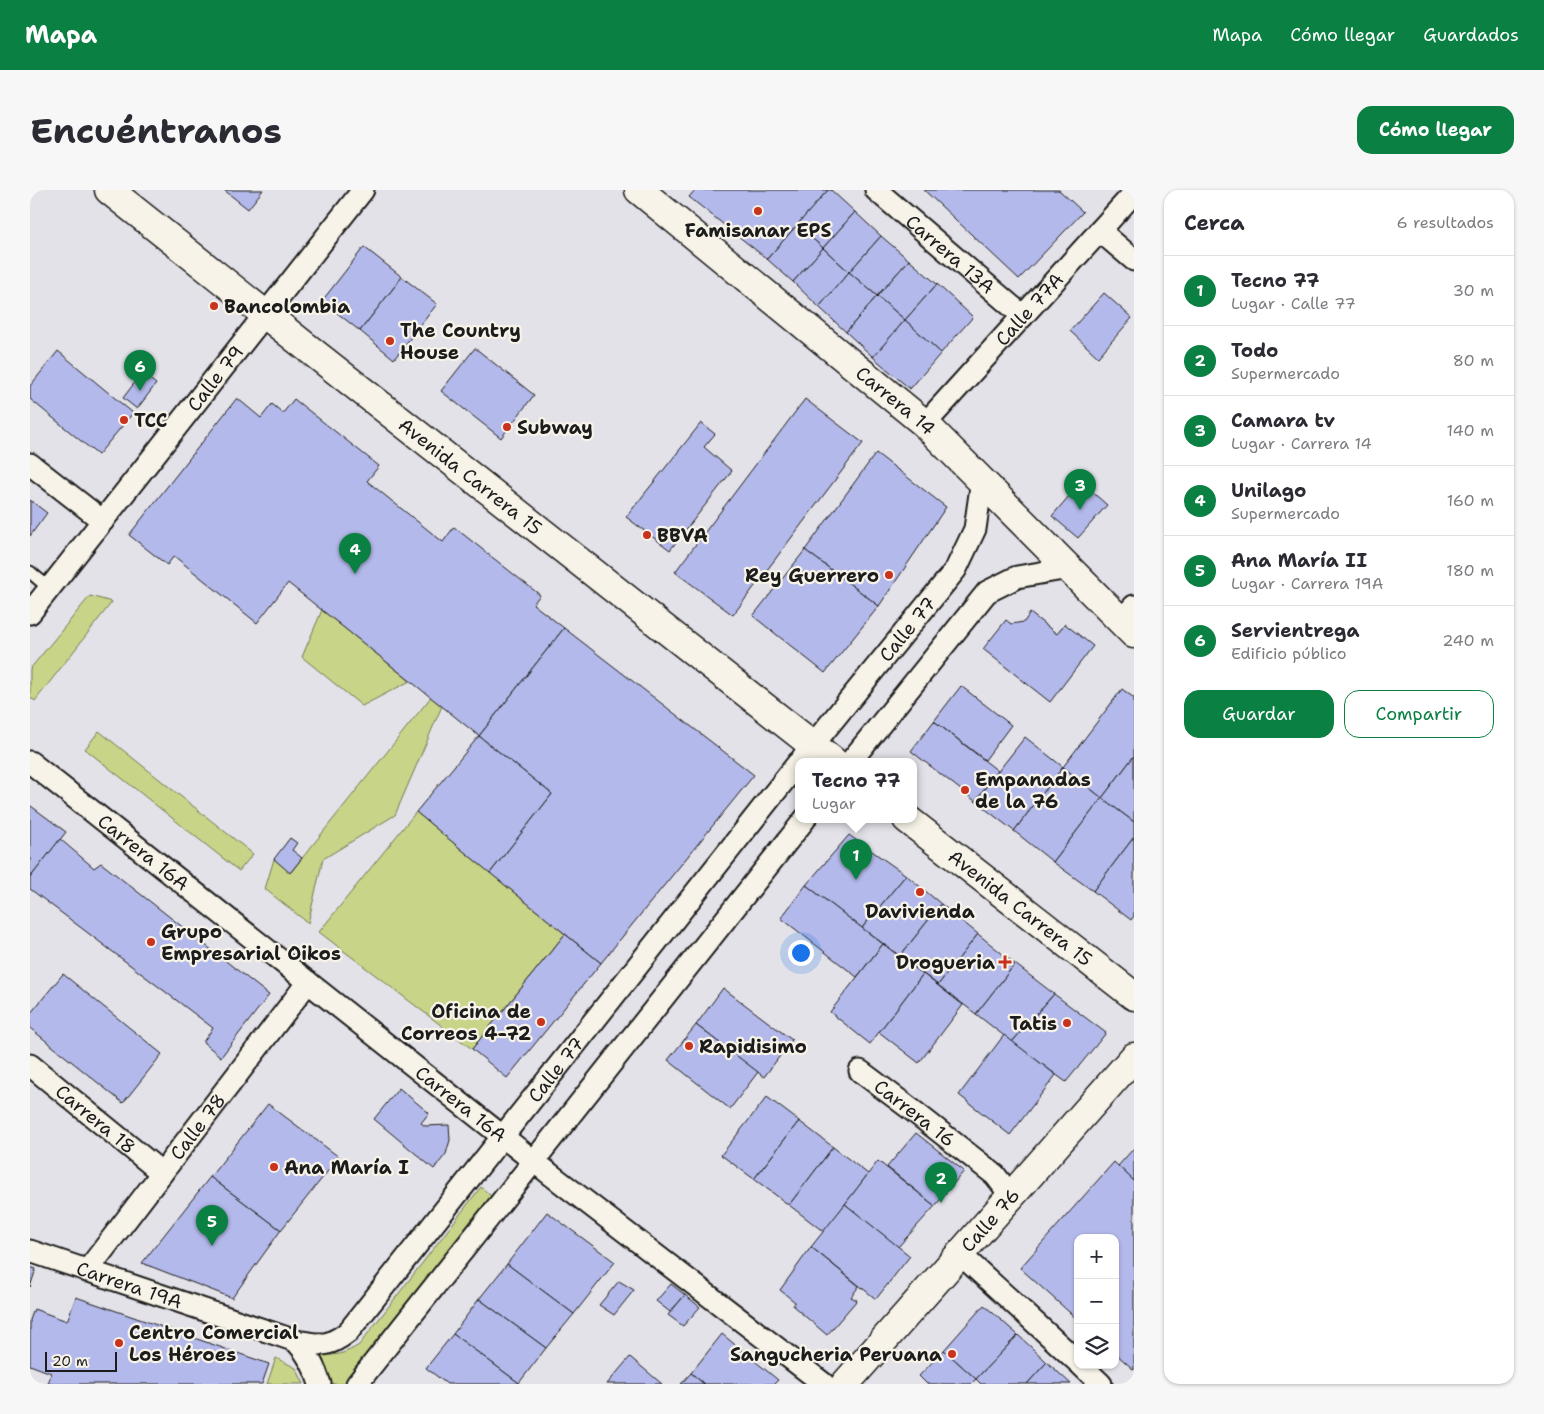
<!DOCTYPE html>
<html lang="es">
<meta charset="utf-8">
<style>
:root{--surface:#fff;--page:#f7f7f7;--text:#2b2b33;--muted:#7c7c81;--line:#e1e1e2;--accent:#0b8043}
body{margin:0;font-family:"Shantell Sans",sans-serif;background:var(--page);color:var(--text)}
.controls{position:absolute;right:15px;bottom:15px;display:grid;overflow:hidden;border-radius:10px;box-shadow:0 1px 4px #0004}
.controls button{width:45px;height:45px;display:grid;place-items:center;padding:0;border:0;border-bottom:1px solid var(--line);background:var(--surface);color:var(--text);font:25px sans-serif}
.scale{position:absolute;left:15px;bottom:12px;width:72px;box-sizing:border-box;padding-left:5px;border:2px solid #1c1c1c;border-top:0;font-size:14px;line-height:18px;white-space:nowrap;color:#1c1c1c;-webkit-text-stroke:4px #f7f3e8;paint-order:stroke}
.you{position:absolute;left:770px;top:762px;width:18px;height:18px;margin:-12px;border:4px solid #fff;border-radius:50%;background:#1a73e8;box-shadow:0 0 0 8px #1a73e833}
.badge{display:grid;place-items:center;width:32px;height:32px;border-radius:50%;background:var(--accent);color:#fff;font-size:16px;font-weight:700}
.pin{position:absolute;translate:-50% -41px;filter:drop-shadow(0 1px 2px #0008)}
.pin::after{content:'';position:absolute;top:26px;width:18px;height:15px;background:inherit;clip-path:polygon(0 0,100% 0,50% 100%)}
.popup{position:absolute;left:765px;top:568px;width:122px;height:65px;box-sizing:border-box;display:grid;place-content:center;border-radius:10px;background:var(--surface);filter:drop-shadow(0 1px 4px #0005);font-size:16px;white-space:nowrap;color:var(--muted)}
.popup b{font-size:19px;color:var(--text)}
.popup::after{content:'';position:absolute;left:50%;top:100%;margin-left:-10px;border:10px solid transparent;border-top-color:var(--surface)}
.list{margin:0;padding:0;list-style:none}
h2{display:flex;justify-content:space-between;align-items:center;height:65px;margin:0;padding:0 20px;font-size:21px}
h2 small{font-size:16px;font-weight:400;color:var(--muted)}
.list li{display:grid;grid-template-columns:32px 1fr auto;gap:15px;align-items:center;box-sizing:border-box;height:70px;padding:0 20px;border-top:1px solid var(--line)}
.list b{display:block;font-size:19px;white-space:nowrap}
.list p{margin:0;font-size:16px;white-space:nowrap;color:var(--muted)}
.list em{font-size:16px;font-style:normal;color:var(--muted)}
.actions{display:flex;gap:10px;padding:15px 20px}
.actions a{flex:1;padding:11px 0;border:1px solid var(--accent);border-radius:15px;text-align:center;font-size:18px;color:var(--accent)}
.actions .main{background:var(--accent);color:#fff}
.icon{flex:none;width:28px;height:28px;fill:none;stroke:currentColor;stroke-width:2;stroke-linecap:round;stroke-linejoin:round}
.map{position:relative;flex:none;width:1104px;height:1194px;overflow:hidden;border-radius:15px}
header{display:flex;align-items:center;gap:30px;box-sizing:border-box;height:70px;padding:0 25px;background:var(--accent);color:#fff}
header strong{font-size:24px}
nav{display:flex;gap:28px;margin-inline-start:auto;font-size:18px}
.intro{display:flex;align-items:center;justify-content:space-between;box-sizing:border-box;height:120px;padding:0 30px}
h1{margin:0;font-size:35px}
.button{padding:12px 22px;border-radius:15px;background:var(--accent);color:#fff;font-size:18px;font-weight:700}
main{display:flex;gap:30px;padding:0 30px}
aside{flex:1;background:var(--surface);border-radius:15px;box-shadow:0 1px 4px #0004}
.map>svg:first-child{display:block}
</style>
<header>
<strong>Mapa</strong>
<nav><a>Mapa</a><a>Cómo llegar</a><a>Guardados</a></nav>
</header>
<div class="intro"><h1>Encuéntranos</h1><a class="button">Cómo llegar</a></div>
<main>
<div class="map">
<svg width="1104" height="1194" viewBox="0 0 1104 1194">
<rect width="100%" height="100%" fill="#e3e2e9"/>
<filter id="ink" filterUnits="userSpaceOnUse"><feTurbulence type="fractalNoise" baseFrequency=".02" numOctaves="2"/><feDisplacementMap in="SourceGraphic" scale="10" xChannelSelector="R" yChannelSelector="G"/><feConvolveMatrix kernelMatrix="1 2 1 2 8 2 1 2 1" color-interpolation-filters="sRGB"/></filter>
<g filter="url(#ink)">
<g fill="#c8d487" stroke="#727852">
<path d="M60,406L82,412L5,511L0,507V479Z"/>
<path d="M292,420L380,491L332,516L272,467Z"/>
<path d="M401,507L412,516L365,625L293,669L278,733L235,699L244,669L261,682Z"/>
<path d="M69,541L223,664L209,681L55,559Z"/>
<path d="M386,622L535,744L442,859L289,742Z"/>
<path d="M451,997L462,1007L317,1194H303L290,1164C306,1167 316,1163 329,1155Z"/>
<path d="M246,1168L266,1178L274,1194H237Z"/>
</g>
<g fill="#b3b9ea" stroke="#1c1c1c">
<path d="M194,0H233L218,19Z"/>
<path d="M665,0H798L737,69L659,7Z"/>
<path d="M798,0H801L825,22L793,58L767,35Z"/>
<path d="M894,0H1029L1053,22L989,89Z"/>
<path d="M825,22L851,46L819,82L793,58Z"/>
<path d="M767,35L793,58L763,92L737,69Z"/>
<path d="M851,46L879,70L847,106L819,82Z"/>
<path d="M334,57L372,87L330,141L292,111Z"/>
<path d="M793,58L819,82L789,117L763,92Z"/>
<path d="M879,70L907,94L875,130L847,106Z"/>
<path d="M819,82L847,106L816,142L789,117Z"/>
<path d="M372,87L407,114L364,169L330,141Z"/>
<path d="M907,94L943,127L911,163L875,130Z"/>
<path d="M1074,103L1102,128L1068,167L1040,141Z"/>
<path d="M847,106L875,130L843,167L816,142Z"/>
<path d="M875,130L911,163L880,199L843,167Z"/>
<path d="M445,158L504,205L471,248L411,201Z"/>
<path d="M28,161L103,223L68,265L0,209V196Z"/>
<path d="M112,183L126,194L107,219L93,208Z"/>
<path d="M207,208L231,228L242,214L253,223L264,209L349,276L337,291L413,352L424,337L510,405L503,414L534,438L449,546L258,393L227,433L144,366L137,375L99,345Z"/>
<path d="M775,209L833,253L703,425L645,382Z"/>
<path d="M671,233L685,244L674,257L702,281L640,360L596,327Z"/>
<path d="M846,263L916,317L849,416L775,360Z"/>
<path d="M1051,292L1077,315L1048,348L1022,326Z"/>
<path d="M0,310L17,323L0,346Z"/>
<path d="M775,360L849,416L795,483L723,426Z"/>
<path d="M1000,423L1027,444L1035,434L1063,456L1020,512L953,459L976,430L981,434L994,432Z"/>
<path d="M534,438L724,585L571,773L460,683L522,604L449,546Z"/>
<path d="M931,496L981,535L955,570L904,531Z"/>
<path d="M1092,499L1104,508V566L1072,608L1033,577Z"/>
<path d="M904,531L968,581L945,611L881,561Z"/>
<path d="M449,546L522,604L460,683L386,622Z"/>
<path d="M995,547L1033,577L984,641L945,611Z"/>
<path d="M1104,566V632L1072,608Z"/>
<path d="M1033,577L1072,608L1023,672L984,641Z"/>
<path d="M1072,608L1104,632V647L1063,701L1023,672Z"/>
<path d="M1,616L36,642L0,688V617Z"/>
<path d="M819,645L876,685L832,738L776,695Z"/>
<path d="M1104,647V726L1101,730L1063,701Z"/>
<path d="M260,648L267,653L262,660L272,668L260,683L244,669Z"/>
<path d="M30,649L64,678L71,673L239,805L191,867L173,852L183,838L0,699V688Z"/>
<path d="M876,685L911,714L870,766L832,738Z"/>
<path d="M776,695L853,754L827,787L751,728Z"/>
<path d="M911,714L948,744L908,795L870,766Z"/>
<path d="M535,744L571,773L477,888L442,859Z"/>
<path d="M948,744L985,774L946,824L908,795Z"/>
<path d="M853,754L893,784L840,854L800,822Z"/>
<path d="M985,774L1024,804L982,852L946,824Z"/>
<path d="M33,784L132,864L93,913L0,838V824Z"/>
<path d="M893,784L933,815L889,873L849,842Z"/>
<path d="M693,798L762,850L734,887L666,835Z"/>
<path d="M1024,804L1076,843L1036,892L982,852Z"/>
<path d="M666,835L728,882L700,919L638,870Z"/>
<path d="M974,845L1026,885L980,945L929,905Z"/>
<path d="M369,898L399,923L391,933L395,936L419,935L420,950L416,964L404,979L344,929Z"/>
<path d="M737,907L769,931L724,989L691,965Z"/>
<path d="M238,914L309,967L251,1040L180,987Z"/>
<path d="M769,931L803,957L759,1015L724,989Z"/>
<path d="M886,943L934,981L905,1016L857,977Z"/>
<path d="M803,957L838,984L794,1042L759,1015Z"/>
<path d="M1104,958V991L1088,976Z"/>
<path d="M848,971L905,1016L868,1057L815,1014Z"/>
<path d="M1084,972L1104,991V1180L1085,1163V1048H1048V1130L990,1078Z"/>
<path d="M180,987L251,1040L202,1108L112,1073Z"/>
<path d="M815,1014L880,1066L846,1109L781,1057Z"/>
<path d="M517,1022L585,1072L544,1124L477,1074Z"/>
<path d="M781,1057L829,1096L821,1107L827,1110L797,1145L763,1116L765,1112L750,1100Z"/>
<path d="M477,1074L544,1124L516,1158L449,1109Z"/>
<path d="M0,1077L6,1079L0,1097Z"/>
<path d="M589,1091L604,1100L584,1125L569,1115Z"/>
<path d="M641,1094L655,1105L640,1122L626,1111Z"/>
<path d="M655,1105L670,1117L653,1136L638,1125Z"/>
<path d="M46,1107L239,1174L232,1194H18L21,1183L0,1175V1130L4,1119L37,1131Z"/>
<path d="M449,1109L516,1158L489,1193L423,1144Z"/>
<path d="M954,1115L988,1145L946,1189L914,1160Z"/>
<path d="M423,1144L489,1193L488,1194H417L396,1178Z"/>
<path d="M692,1144L748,1190L744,1194H674L661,1183Z"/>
<path d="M988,1145L1017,1172L997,1194H951L946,1189Z"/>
<path d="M914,1160L946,1189L941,1194H897L889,1186Z"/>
<path d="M600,1167L632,1194H577Z"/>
<path d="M1017,1172L1041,1194H997Z"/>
<path d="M661,1183L674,1194H651Z"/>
</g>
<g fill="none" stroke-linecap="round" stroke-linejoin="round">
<g stroke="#1c1c1c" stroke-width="15">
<path id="service" d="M0,382L19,398"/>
</g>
<g stroke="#1c1c1c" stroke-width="25">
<g id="minor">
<path id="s1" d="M846,0L993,126"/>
<path d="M1070,41L1104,70"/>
<path id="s2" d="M895,234L1104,3"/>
<path d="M0,274L73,331"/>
<path id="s3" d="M0,423L333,0"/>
<path d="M1091,431L1104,416"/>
<path id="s4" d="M773,567L926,379L945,339L952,290"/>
<path d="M821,571L957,402L987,387L1039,378"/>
<path id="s5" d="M0,572L520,984L794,1194"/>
<path id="s6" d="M0,875L132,983"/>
<path id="s7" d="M830,881L882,920L965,985L981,1006"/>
<path id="s8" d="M0,1061L266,1151C278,1164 285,1177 290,1194"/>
<path d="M930,1064L1048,1172"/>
<path id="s9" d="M57,1081L278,792"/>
<path id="s10" d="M266,1151C291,1155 297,1158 318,1142L768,573"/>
<path d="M1051,1175L1071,1194"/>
<path d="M327,1194L775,629"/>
</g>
</g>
<g stroke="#1c1c1c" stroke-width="31">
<g id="tertiary">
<path id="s11" d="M609,0L895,234L1104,444"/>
</g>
</g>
<g stroke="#1c1c1c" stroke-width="31">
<g id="secondary">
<path id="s12" d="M79,0L270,152L803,571"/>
<path id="s13" d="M877,629L1104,806"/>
<path id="s14" d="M815,1194L1104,867"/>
</g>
</g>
<use href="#service" stroke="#f7f3e8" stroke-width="11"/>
<use href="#minor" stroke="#f7f3e8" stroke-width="21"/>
<use href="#tertiary" stroke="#f7f3e8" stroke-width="28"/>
<use href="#secondary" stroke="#f7f3e8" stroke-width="28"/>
</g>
</g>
<g fill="#c8321e" stroke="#f7f3e8" stroke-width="2">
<circle cx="728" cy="21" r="5"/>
<circle cx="184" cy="116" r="5"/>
<circle cx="360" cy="151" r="5"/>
<circle cx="94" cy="230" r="5"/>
<circle cx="477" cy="237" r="5"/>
<circle cx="617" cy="345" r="5"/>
<circle cx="859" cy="385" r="5"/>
<circle cx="935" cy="600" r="5"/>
<circle cx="890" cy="702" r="5"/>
<circle cx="121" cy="752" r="5"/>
<path d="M972.5 764.5h5v5h5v5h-5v5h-5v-5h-5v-5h5z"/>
<circle cx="511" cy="832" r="5"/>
<circle cx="1037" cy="833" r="5"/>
<circle cx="659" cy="856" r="5"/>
<circle cx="244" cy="977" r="5"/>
<circle cx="89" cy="1153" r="5"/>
<circle cx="922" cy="1164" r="5"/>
</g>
<g text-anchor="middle" stroke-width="4.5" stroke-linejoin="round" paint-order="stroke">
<g font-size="19" font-weight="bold" fill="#1c1c1c" stroke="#f7f3e8" text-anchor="start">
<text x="728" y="47" text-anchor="middle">Famisanar EPS</text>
<text x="194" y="123">Bancolombia</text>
<text x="370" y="147">The Country<tspan x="370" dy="22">House</tspan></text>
<text x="104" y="237">TCC</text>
<text x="487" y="244">Subway</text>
<text x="627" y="352">BBVA</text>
<text x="849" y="392" text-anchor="end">Rey Guerrero</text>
<text x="945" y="596">Empanadas<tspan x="945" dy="22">de la 76</tspan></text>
<text x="890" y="728" text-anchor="middle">Davivienda</text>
<text x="131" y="748">Grupo<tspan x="131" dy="22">Empresarial Oikos</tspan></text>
<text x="965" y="779" text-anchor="end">Drogueria</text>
<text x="501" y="828" text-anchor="end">Oficina de<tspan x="501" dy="22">Correos 4-72</tspan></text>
<text x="1027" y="840" text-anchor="end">Tatis</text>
<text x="669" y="863">Rapidisimo</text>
<text x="254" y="984">Ana María I</text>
<text x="99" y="1149">Centro Comercial<tspan x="99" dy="22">Los Héroes</tspan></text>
<text x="912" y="1171" text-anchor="end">Sangucheria Peruana</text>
</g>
<g font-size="19" fill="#1c1c1c" stroke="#f7f3e8">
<text dy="7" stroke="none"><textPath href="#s1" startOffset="98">Carrera 13A</textPath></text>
<text dy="7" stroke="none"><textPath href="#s2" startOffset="155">Calle 77A</textPath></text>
<text dy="7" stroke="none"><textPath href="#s3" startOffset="299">Calle 79</textPath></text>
<text dy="7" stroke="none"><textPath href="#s11" startOffset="332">Carrera 14</textPath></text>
<text dy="7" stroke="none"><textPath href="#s12" startOffset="461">Avenida Carrera 15</textPath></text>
<text dy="7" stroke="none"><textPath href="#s4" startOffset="165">Calle 77</textPath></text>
<text dy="7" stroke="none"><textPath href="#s5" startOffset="145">Carrera 16A</textPath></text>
<text dy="7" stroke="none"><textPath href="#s13" startOffset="144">Avenida Carrera 15</textPath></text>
<text dy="7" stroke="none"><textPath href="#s10" startOffset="390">Calle 77</textPath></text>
<text dy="7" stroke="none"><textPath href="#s5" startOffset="550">Carrera 16A</textPath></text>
<text dy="7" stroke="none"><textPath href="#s7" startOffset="69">Carrera 16</textPath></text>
<text dy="7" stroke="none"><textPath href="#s6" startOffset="85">Carrera 18</textPath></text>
<text dy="7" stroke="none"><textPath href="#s9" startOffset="182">Calle 78</textPath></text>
<text dy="7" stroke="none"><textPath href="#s14" startOffset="219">Calle 76</textPath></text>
<text dy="7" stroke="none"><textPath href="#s8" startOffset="105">Carrera 19A</textPath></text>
</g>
</g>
</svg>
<div class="controls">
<button>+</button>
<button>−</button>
<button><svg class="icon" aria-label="layers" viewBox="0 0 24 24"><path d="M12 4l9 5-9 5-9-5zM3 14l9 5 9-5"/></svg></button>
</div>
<div class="scale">20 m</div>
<div class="you"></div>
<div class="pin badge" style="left:826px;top:690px">1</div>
<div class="popup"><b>Tecno 77</b>Lugar</div>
<div class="pin badge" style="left:911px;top:1013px">2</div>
<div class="pin badge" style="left:1050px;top:320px">3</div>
<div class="pin badge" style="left:325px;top:384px">4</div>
<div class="pin badge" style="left:182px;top:1056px">5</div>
<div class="pin badge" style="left:110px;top:201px">6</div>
</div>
<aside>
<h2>Cerca<small>6 resultados</small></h2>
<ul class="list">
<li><span class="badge">1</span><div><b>Tecno 77</b><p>Lugar · Calle 77</p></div><em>30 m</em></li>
<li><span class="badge">2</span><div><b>Todo</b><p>Supermercado</p></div><em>80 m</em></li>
<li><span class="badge">3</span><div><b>Camara tv</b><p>Lugar · Carrera 14</p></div><em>140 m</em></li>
<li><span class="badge">4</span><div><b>Unilago</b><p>Supermercado</p></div><em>160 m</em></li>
<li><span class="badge">5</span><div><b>Ana María II</b><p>Lugar · Carrera 19A</p></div><em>180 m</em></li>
<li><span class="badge">6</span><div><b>Servientrega</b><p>Edificio público</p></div><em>240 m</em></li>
</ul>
<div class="actions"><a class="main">Guardar</a><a>Compartir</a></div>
</aside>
</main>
